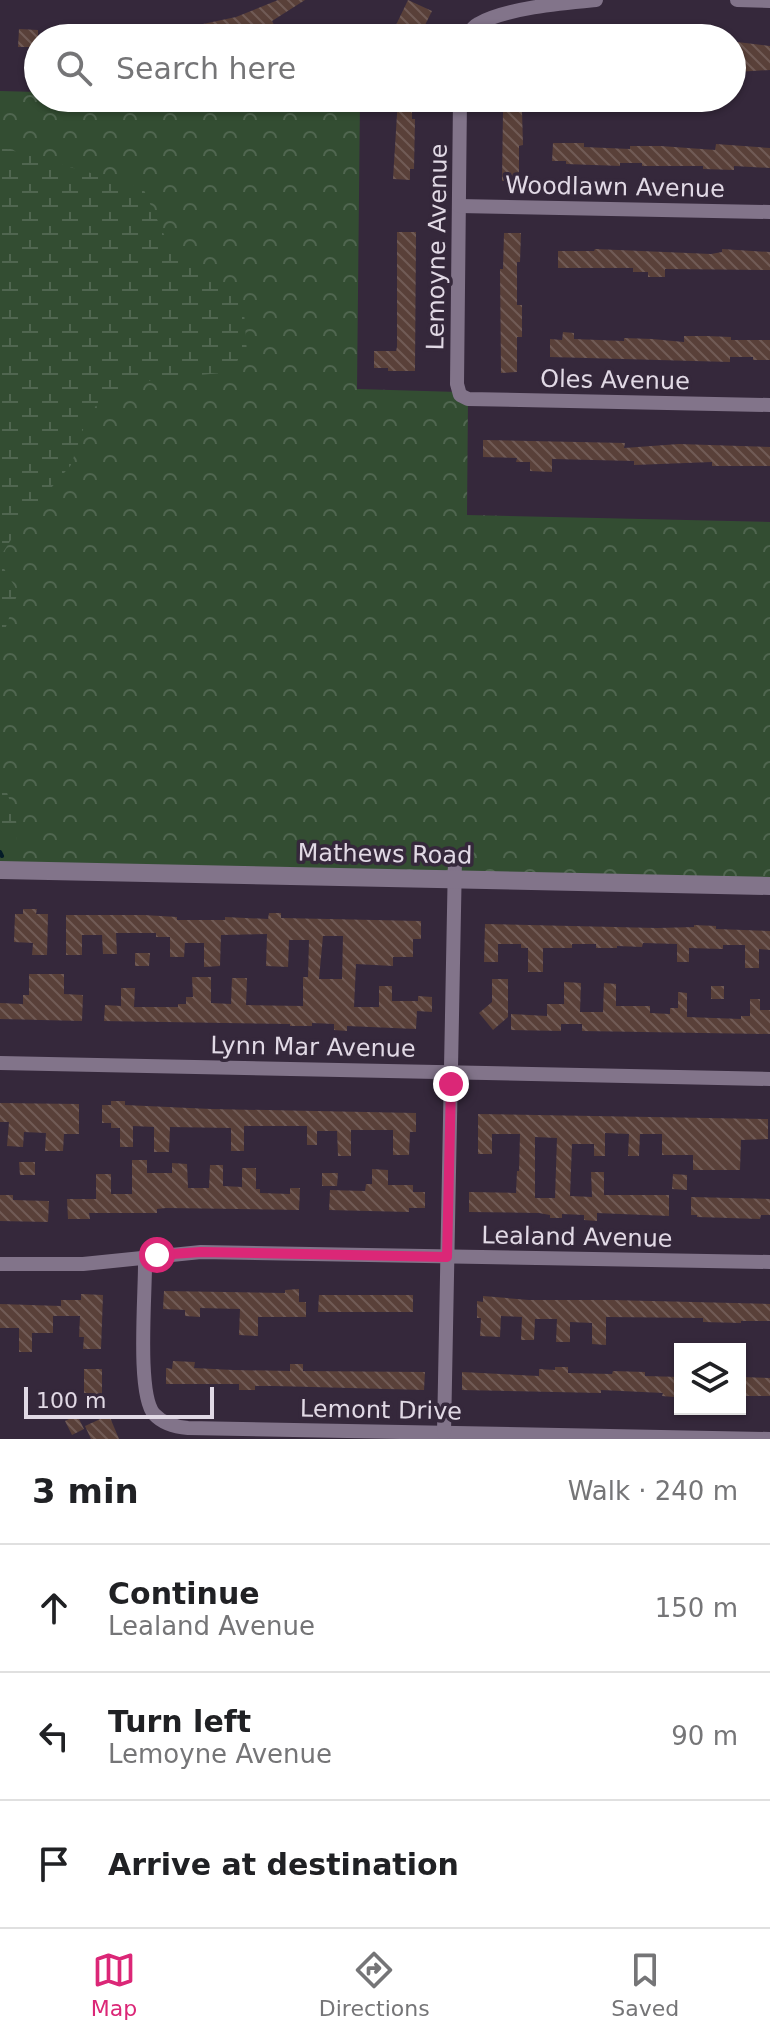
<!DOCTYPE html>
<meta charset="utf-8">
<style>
:root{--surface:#fff;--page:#f2f2f2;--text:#202124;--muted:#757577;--line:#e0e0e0;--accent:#db2777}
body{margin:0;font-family:"DejaVu Sans",sans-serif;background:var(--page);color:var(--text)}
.controls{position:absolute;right:24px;bottom:24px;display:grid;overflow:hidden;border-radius:0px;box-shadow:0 2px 6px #0004}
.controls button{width:72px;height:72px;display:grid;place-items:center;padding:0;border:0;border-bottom:2px solid var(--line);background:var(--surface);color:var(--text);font:40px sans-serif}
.scale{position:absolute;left:24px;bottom:20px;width:190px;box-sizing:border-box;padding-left:8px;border:4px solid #e1d9e5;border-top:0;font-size:22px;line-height:28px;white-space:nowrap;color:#e1d9e5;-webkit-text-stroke:6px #35283b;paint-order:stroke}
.stop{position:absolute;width:24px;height:24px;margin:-18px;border:6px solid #db2777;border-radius:50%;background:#fff}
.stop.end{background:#db2777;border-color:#fff;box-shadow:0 2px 8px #0008}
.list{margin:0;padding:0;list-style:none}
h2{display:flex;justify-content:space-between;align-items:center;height:104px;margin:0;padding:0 32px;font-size:34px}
h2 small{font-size:26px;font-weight:400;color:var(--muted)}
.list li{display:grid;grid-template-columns:52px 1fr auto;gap:24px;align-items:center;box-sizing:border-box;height:128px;padding:0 32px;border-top:2px solid var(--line)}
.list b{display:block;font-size:30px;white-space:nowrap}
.list p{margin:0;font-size:26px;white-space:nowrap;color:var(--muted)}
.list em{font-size:26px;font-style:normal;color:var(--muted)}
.icon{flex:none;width:44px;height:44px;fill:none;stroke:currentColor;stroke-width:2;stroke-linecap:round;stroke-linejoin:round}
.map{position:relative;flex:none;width:770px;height:1439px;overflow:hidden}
.search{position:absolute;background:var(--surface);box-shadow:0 2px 6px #0004;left:24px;right:24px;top:24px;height:88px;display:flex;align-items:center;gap:20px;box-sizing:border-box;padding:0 28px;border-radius:44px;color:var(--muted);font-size:30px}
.sheet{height:488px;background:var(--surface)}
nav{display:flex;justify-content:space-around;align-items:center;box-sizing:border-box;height:112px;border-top:2px solid var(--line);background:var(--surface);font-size:22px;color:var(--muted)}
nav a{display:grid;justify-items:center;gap:4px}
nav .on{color:var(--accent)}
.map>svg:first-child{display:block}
</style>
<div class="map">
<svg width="770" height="1439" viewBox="0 0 770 1439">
<defs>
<pattern id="forest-crowns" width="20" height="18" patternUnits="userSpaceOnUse" patternTransform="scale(2)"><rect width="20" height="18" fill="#334d32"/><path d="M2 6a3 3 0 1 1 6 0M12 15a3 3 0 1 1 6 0" fill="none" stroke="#506650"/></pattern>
<pattern id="wetland-marsh" width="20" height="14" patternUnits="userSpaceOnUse" patternTransform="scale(2)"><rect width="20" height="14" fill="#334d32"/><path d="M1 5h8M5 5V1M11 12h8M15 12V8" fill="none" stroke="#506650"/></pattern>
<pattern id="building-back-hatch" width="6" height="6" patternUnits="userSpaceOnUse" patternTransform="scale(2)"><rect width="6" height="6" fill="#594039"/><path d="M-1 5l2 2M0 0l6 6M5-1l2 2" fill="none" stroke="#715b56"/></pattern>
</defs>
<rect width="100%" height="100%" fill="#35283b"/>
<path fill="url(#forest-crowns)" d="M0,91L38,92V98H360L357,389L458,392L468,399L467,515L770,522V886L0,870Z"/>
<g fill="url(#wetland-marsh)">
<path d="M0,147L143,188L166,239L243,298L247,353L222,373L153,379L90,409L71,465L25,518L0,557Z"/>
<path d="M0,562L18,592L0,644Z"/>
<path d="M0,772L16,819L17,841H0Z"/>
</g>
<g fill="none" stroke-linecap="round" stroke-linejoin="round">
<path stroke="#041b27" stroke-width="4" d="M0,852L2,856"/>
</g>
<g fill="url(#building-back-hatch)" fill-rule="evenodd">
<path d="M278,0H305L272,21L274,25L263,30L261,26L228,36L229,38H206L203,24L236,17Z"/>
<path d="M408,0L432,11L424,27L420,25L416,35L396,25Z"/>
<path d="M19,29L38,30V47H18Z"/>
<path d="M737,42L770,46V70L736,72V65H732V46H736Z"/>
<path d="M398,98H412V119H415L414,169H410V180L393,179Z"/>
<path d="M503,111H522L523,145L519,146V181H502Z"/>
<path d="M553,143H584V147L630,149V146H661L715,150L716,144L770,148V168L734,166V170L703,169V166H642V163H620V166L566,164V161H552Z"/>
<path d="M397,232H416L415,371H388V368H374V351H396L397,347Z"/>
<path d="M504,233H521L520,262H517V305H522V337H517V372L501,373L500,269H503Z"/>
<path d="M595,249L711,254L722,252V249L770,252V270L665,269V277H648V272H633V268H558V251H594Z"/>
<path d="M563,332L574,333V339L624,341V338L652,339L684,342V336H707L731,337V340H770V360H753V357H730V362L550,357V339L562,340Z"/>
<path d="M483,440L625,443L624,448L679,444L770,447V466H712V462L634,465V461L552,459V472L530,471V462H516L517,458L483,457Z"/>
<path d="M23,909H37L36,914H48L47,955H32L33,943L14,942L15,914H23Z"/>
<path d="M269,913H281V918L421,921V939H413V957H393V966L356,964L354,1007H379V986H392V1001H418V996L432,997V1012L417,1011L416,1029L347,1026V1031L334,1030V1024L312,1023V1026H290V1024L104,1021L105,1005L121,1006V988H135L134,1007H178V1004H186V997H193L192,977H211V1003L231,1004L232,978H247L246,1005L303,1006V977H308L309,940H289L288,967L266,966L267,934L221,935L220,966L204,967V943H185L184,957H170V937H156V933H116L117,954H103L102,935H82V955H66V915H144L177,917V920H225V917L268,919ZM323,936H343L342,979H319Z"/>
<path d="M485,924L657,928L694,927V925L716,926V929L770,931V950L759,949V968H745V945H723V949L689,948V962H677V944L643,943L642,947L617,946V948H596V944H572V948H543V972H528V948H521V944H498V962H484Z"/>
<path d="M135,953H150L149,966H135Z"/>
<path d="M29,974H64V994L83,995L82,1021L0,1019V1003L23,1004V995H29Z"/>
<path d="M492,979H508V1017L493,1030L479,1013L492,1002Z"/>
<path d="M564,982L581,983L580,1012H603L604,983L616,984V1006H650V1013L670,1014V1008H678V992L687,993V1017L741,1019V1016H750V999H760V1010H770V1034L582,1031V1024H561V1031L511,1030V1014L547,1016V1004H564Z"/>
<rect x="711" y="986" width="13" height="13"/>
<path d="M111,1101H125V1105L211,1109L416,1113V1132H410L409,1155H393V1130H351V1156H338L337,1131H317V1145H307V1126H244V1151H231V1128L170,1127L169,1152H154V1127L133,1126V1147H120V1128H111V1123H102V1105H111Z"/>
<path d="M0,1103L79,1104V1134H64L63,1151H45L46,1133L24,1132L23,1147L7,1146L9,1122H0Z"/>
<path d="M478,1114L768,1119V1139L741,1140L740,1170H693V1155H662V1134H640L639,1156H628L629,1134L605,1133V1156H594V1144H572L570,1196L592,1197L591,1172H604V1195H669V1216L597,1213V1221L584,1220V1215L562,1214V1218H550V1215L539,1213L469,1212V1192L516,1193L517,1171H519L520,1134H492V1154H478ZM535,1137L557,1138L555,1198H535Z"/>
<path d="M132,1160H147V1173H172V1163L187,1164L188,1188H209L210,1165H223V1186L242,1187V1168H256V1189H260V1193L290,1194V1188H300L299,1210L166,1208L157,1209V1213H89L90,1219H68L67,1199H96V1174H111V1194H132Z"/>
<path d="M19,1162H35V1175H20Z"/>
<path d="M372,1169L388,1170V1185H413V1192H425V1208H409V1212L329,1210L330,1190L365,1191L366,1184H372Z"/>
<path d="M322,1173H338L337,1186H322Z"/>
<path d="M673,1174L687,1175V1190L672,1189Z"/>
<path d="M0,1195H13V1200L49,1201L48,1222L0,1221Z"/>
<path d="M691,1197L770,1199V1215H761L760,1219L697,1217V1215H691Z"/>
<path d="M299,1289V1302H306V1317H258V1336L239,1335L240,1309L200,1308V1317L185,1316V1310L163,1309L164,1291L285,1293V1290Z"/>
<path d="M81,1294L103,1295L101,1349H83L84,1337H79L80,1316H53V1333H32V1352H19V1328H0V1304L61,1306V1300H81Z"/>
<path d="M319,1295H413V1312H318Z"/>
<path d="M483,1296L529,1300H612L770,1304V1321H741V1323L703,1322V1318L606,1317V1345L592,1344V1323L570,1322V1342H556L557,1319H535L534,1340H521L522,1317L501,1316L500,1337L480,1336L481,1318H477V1301L483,1302Z"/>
<path d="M173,1361L195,1362L194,1368L233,1370L290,1371V1364H303V1371L425,1372L424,1390L274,1386H255V1390H239V1384H166V1368L172,1369Z"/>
<path d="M555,1367H568V1373L612,1374L613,1371L645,1372V1376L680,1377V1393L674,1392V1397L662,1396L663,1393L601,1390V1393L462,1390V1372L539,1376V1369L555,1370Z"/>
<rect x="84" y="1369" width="18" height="25"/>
<path d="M740,1377L770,1378V1396H740Z"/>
<path d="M77,1415L84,1429L72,1435L65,1421Z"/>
<path d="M109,1415L119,1439H91L85,1426Z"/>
</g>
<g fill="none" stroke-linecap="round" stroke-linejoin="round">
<g stroke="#82748a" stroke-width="14">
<path d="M737,0L770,1"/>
<path d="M466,38C469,33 472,27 478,24C506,8 564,3 596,0"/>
<path d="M460,98L457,384L460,395L468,399L770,405"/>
<path d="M459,206L770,212"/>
<path d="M0,1063L770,1079"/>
<path d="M145,1257C146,1289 136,1393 154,1414C163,1424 176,1427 188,1428L770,1439"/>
<path d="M0,1264H83L201,1252L770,1262"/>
<path d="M444,1433L455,859"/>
</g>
<path stroke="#82748a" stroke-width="18" d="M0,870L770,886"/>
</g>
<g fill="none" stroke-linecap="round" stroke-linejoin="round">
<path stroke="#db2777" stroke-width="10" d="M157,1255L201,1252L447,1257L451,1084"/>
</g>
<g text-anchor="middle" stroke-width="7" stroke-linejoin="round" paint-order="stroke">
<g font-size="24" fill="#e1d9e5" stroke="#35283b">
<text transform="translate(615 187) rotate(1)" y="8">Woodlawn Avenue</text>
<text transform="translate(437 247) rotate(-89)" y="8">Lemoyne Avenue</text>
<text transform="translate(615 380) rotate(1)" y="8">Oles Avenue</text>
<text transform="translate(385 854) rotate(1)" y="8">Mathews Road</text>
<text transform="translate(313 1047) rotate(1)" y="8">Lynn Mar Avenue</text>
<text transform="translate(577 1237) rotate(1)" y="8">Lealand Avenue</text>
<text transform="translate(381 1410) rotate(1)" y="8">Lemont Drive</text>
</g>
</g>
</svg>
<div class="controls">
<button><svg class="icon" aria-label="layers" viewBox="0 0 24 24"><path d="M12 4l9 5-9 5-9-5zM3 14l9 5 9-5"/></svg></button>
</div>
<div class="scale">100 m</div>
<div class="stop" style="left:157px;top:1255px"></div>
<div class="stop end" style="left:451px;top:1084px"></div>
<div class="search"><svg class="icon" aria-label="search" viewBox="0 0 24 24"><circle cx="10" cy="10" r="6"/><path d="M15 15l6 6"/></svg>Search here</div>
</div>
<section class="sheet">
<h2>3 min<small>Walk · 240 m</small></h2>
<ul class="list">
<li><svg class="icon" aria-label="ahead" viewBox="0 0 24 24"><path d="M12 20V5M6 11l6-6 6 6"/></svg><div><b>Continue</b><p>Lealand Avenue</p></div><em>150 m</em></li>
<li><svg class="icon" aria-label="left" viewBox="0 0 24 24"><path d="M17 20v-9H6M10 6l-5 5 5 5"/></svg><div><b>Turn left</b><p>Lemoyne Avenue</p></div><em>90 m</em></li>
<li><svg class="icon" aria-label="arrive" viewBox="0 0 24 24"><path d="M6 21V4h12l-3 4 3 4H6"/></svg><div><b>Arrive at destination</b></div></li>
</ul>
</section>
<nav>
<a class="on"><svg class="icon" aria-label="map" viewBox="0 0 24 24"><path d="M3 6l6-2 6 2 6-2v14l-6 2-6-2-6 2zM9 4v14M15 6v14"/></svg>Map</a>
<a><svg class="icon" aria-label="directions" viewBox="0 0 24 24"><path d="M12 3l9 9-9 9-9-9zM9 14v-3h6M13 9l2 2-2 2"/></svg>Directions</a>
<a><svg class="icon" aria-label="saved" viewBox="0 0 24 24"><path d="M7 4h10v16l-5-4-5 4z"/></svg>Saved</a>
</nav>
